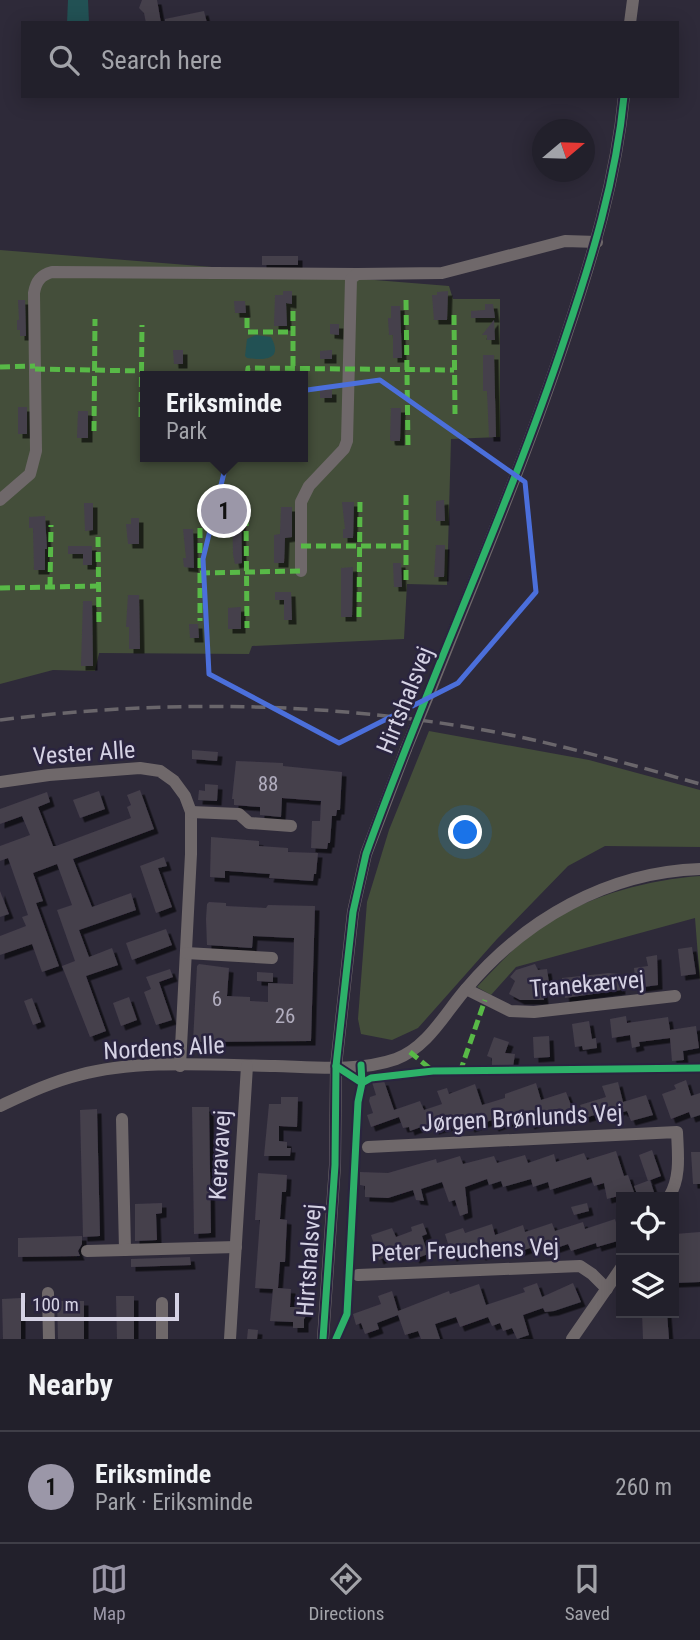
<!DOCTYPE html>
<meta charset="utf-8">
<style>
:root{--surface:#22202b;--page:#2e2d37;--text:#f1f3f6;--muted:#a2a3a9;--line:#3f3e47;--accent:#9b97a8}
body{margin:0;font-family:"Roboto Condensed",sans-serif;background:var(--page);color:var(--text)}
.controls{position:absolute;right:21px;bottom:21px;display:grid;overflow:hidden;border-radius:0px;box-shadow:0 4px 18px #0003}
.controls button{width:63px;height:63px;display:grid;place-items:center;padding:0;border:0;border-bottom:2px solid var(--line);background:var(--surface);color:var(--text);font:35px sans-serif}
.compass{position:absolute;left:532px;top:119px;width:63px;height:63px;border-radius:50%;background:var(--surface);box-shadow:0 4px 18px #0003;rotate:71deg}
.scale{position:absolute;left:21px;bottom:18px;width:158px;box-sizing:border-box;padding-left:7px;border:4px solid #d5d2e4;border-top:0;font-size:19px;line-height:24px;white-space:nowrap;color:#d5d2e4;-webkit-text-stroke:5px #2a243f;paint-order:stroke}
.you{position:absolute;left:466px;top:833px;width:24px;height:24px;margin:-18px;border:5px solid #fff;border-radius:50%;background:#1a73e8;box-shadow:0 0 0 10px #1a73e833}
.badge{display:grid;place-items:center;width:46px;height:46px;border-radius:50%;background:var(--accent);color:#111;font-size:23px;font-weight:700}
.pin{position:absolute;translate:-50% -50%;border:4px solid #fff;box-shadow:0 2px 7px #0006}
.popup{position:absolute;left:140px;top:371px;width:168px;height:91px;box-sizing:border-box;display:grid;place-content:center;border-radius:0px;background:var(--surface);filter:drop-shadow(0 2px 5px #0005);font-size:23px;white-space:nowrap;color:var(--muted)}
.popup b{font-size:26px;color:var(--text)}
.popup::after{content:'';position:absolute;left:50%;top:100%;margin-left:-14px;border:14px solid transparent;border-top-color:var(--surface)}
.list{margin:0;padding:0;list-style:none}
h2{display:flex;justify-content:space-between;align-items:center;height:91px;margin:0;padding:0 28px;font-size:30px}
h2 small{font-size:23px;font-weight:400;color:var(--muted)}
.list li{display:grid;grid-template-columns:46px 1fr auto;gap:21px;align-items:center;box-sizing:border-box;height:112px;padding:0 28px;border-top:2px solid var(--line)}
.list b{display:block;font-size:26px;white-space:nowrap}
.list p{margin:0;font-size:23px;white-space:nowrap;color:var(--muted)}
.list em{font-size:23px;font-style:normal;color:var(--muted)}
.icon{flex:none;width:38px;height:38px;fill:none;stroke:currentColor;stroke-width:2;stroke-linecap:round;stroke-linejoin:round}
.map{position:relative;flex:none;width:700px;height:1339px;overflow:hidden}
.search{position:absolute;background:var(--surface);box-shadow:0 4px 18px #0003;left:21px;right:21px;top:21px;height:77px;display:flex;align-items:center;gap:18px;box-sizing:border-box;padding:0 24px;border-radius:0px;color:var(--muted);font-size:26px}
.sheet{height:203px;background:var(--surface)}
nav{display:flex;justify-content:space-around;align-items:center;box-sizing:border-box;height:98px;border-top:2px solid var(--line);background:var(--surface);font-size:19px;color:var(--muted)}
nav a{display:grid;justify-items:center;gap:4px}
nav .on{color:var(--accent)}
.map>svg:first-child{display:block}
</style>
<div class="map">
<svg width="700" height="1339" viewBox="0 0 700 1339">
<defs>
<filter id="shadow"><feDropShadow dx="4.5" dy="4.5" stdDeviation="0" flood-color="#0009"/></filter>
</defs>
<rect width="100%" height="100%" fill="#2e2a39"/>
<g fill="#444e3a" fill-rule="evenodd">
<path d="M0,250L449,286L453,299H500V437L451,439L447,585L407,584L404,639L252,646L249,654L99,653L95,671L53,670L0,684ZM145,376H303V457H145Z"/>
<path d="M429,731L589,760L700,790V847L605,846L568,866L497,939L418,1028L392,1040L361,1034L358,1019L367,902L389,830Z"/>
<path d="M700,876V982L695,918L516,967L491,995L477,987C499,964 522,938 550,921C595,894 648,880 700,876Z"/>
</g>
<g fill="#225154">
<path d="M68,0H88L89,23H67Z"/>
<path d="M256,335L271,337C284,361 263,360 247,358L245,356L247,339Z"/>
</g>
<g fill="#453f4c" filter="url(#shadow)">
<path d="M142,0H157L161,23H146L144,13L139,8Z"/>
<path d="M204,11L207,23H165V19Z"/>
<rect x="262" y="256" width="36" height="9"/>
<path d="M283,291H292V304L286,303L287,326H274L275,295H283Z"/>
<path d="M448,291L447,320H434L432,295H437V292Z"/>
<path d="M18,300H25L26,336H20V330H17V320H19Z"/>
<path d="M234,301H245L246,313H235Z"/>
<path d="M485,304H493L495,318H471V311L485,310Z"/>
<path d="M391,306H400L402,358H393V335H389L388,318H391Z"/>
<path d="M494,320L495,340H487V335H482Z"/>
<path d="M330,324H339V335L330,334Z"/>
<path d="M173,350H183V364H174Z"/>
<path d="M332,350V359H320V351Z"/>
<path d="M483,355H494L496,437H489L487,391H483Z"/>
<rect x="320" y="390" width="12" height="8"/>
<rect x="18" y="407" width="9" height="27"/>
<path d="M391,408H401L400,441H391L390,439Z"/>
<path d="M78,411H88V438H77Z"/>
<path d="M444,500L445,521H436V501Z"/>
<path d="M232,502H246V510H241L242,563L235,564L233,554Z"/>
<path d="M342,502H354L353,538H343V529H345Z"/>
<path d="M84,503H93V530L85,531Z"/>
<path d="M281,507H292V537L285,538L284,563H274V535L280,534Z"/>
<path d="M45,516L47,549H45V570H34L33,528H29V517Z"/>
<path d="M131,518H139V544H128L126,524H131Z"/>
<path d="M183,529H193L194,568L184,567L183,558H186Z"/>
<path d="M436,545H445L444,577H434Z"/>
<path d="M68,546H92V565H83V554H68Z"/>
<path d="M393,563H401L402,587H394Z"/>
<path d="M353,567L352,617H341V568Z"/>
<path d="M275,592H291L292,620H284V600H275Z"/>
<path d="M128,595H139L140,649H129V627H126Z"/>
<path d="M83,601H92L93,666H81Z"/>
<path d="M241,607V629H228V608Z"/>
<path d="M189,624H198L199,638H190Z"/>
<path d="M192,750L218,752L217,761L192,759Z"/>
<path d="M236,761L283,763V766L342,772L340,810H337L336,816H332L330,843H328L327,849L311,848L312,821H320L321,801L282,798L281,817L260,815V807L234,805V799H232Z"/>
<path d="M205,784L218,785L217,801L198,800L199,790L205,791Z"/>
<path d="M140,790L154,829L73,859L92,907L131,893L136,910L79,930L89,957L112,948L118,965L86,976L106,1031L90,1037L62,966L75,961L57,910L72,905L57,864L33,873L43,901L36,903L59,966L42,972L32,944L0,955V936L26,926L22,917L28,915L8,858L0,861V846L30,835L22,816L0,824V809L47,792L50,802L38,807L53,846H56L131,818L127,807L131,805L127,795Z"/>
<path d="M99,791L105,809L80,818L73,800Z"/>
<path d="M211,837L259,841V846L288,848V852L318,853L316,874H314L313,881L269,878L270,874L228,871H225V878L210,877Z"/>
<path d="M164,857L167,866L158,868L172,907L156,913L140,866Z"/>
<path d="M0,891L9,914L0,917Z"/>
<path d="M209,902L226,903V906L266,908L268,905L315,906L311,1041L193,1042L197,966L199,964L229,968L227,996L250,997V1001L268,1002V983L293,984L294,938L253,936L252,948L207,945L206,919L207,904Z"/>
<path d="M166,929L172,945L132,960L126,943Z"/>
<path d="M692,947L696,974L681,976L678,949Z"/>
<path d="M657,955L658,985L636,988L634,968L648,966L646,957Z"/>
<path d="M535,964L538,970L547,969L549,983L542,984L544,1000H520L509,994L515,981L510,977L516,970Z"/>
<path d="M170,969L173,977L159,982L172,1020L156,1025L144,992L151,989L146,977Z"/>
<path d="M257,972L273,973V982L257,981Z"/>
<path d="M609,973L619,974L621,990L565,998L562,978Z"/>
<path d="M129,997L137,1020L121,1026L113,1003Z"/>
<path d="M32,998L41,1022L33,1025L24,1001Z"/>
<path d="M626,1016L627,1023L668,1017L670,1030L696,1026L699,1048L683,1051L684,1060L672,1061L670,1038L639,1042L640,1046L632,1048L630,1035L612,1038L610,1019Z"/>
<path d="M589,1021L592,1039L596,1038L597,1048L583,1050L582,1046L575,1047L572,1024Z"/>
<path d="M549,1036L550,1057L534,1058L533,1037Z"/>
<path d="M494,1037L509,1042L505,1053L515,1054L513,1067L492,1065V1058L487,1056Z"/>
<path d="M686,1080L691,1096L700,1093V1115L691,1118L689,1112L671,1119L662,1094L676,1089L674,1085Z"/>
<path d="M384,1081L394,1110L420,1101L424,1110L442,1104L437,1091L447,1088L449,1094L475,1084L482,1105L505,1098V1094L536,1083L541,1100L566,1092L575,1115L558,1121L556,1116L530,1125L527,1116L494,1127L492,1120L470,1128L467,1121L434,1130L432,1123L410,1131L409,1127L403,1128L399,1117L371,1127L367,1115L373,1113L369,1101L370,1097L376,1095L372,1082Z"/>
<path d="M618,1082L623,1102L646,1095L653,1115L631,1121L627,1111L623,1112L622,1110L602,1117L601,1113L585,1118L580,1105L606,1097L602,1086Z"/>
<path d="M281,1097H298L297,1127L279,1126V1141L287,1142V1148H291L290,1156H264L269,1104H281Z"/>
<path d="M192,1107H209L211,1233L194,1234Z"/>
<path d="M97,1109L100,1236L83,1237L80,1110Z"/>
<path d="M652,1150L661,1176L648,1181L639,1155Z"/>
<path d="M616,1151L624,1176L628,1175L634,1192L607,1199L604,1183L594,1186L591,1177L550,1190L548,1182L533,1187L531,1179L503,1187L501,1181L489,1185L487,1179L465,1187L468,1213L460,1216L455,1200L449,1202L442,1182L421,1189L424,1201L416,1200L413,1190L388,1198L365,1197V1186L360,1185V1172L388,1173L436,1159L437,1163L460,1156L463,1164L494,1156L497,1163L525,1155L528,1163L554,1154L556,1162L584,1153L587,1160Z"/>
<path d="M691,1152H700V1184H693Z"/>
<path d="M258,1173L287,1175L286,1192H282L280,1219L287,1220L285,1262H280L278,1288L291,1289L290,1307H300L308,1313L304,1319V1328H293V1322L270,1321L273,1289L255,1288L260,1220H255Z"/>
<path d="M650,1180L654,1192L649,1194L650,1197H638L634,1186Z"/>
<path d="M162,1203V1213L156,1214L157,1240L135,1241V1204Z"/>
<path d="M587,1203L589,1211L574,1215L571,1207Z"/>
<path d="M615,1219L621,1240L597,1247L596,1243L571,1251L568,1244L542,1253L539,1245L512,1254L510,1246L481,1256L478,1248L452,1257L445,1234L463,1228L465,1233L492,1224L495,1235L523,1225L525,1232L552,1223L555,1231L583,1222L585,1229Z"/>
<path d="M423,1223L427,1234L422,1236L428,1254L415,1259L410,1246L379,1260L371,1235L392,1228L396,1237L412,1231L411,1227Z"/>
<path d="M700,1232V1282L674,1283L675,1234Z"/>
<path d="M82,1236V1244L78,1251L80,1256L18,1257V1238Z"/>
<path d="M190,1257L191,1265L131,1267V1259Z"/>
<path d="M537,1283L542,1297L573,1283L581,1302L554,1311L545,1312L543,1308L523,1315L529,1335L517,1339L512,1328L503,1331L500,1323L492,1326L488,1317L460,1327L456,1317L435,1324L440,1339H421L418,1331L405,1335L398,1315L377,1323L379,1329L365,1334L361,1323L356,1325L353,1314L381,1304L378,1296L392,1291L398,1311L449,1291L450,1294L479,1284L486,1305L525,1292L523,1288Z"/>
<path d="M116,1296H134V1339H117Z"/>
<path d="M21,1298V1339H3L2,1299Z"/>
<path d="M57,1301H84V1339H58Z"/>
<path d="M642,1313H667L669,1339H643Z"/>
<path d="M248,1329L258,1330L257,1339H247Z"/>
</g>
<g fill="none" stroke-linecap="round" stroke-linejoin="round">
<g stroke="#6f686a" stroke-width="12">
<path d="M630,23L633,0"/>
<path d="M0,500L30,474L36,451L34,293C36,281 41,275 52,272L357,274"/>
<path d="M301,571V502L309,486L344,449L347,441L351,279L357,274L442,273L565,241L597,242"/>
<path d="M430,691C477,572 527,455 567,333C593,255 616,179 624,96"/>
<path d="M0,782L49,775L140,768L160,771L174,781L185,796L191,812V854L180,1066"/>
<path d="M191,812L239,814L249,823L291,826"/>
<path d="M186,953L272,958"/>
<path d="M466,989L510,1011L534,1012L675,996"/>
<path d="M0,1106C26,1094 51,1082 79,1075C137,1059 214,1065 275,1066C313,1067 359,1072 396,1059C428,1047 445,1013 466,989C525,919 608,872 700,869"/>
<path d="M122,1119L125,1250"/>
<path d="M368,1147L677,1132C678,1154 681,1178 669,1197"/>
<path d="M87,1251L236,1247"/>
<path d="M358,1275L580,1266L592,1274L607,1289"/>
<path d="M48,1293L49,1339"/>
<path d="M162,1303V1339"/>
<path d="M230,1339L247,1066"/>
<path d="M323,1339L335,1165L336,1066L353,912L366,854L406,749"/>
<path d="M572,1339L621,1268"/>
</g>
<path stroke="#6a666b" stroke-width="3.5" stroke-dasharray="14 7" stroke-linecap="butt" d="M0,720C173,698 349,702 520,737C580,750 640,767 700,784"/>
<path stroke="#6f686a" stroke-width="12" d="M406,749L430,691"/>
<g stroke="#58b947" stroke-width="5" stroke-dasharray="10 5" stroke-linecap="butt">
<path d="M406,300L408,448"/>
<path d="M293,311V376"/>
<path d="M454,315L455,414"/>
<path d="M247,318V332H293"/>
<path d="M0,367L35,366"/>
<path d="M35,369L142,371"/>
<path d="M247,376L248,368L454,370"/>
<path d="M141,417L142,325"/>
<path d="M94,431L95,319"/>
<path d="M246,516L247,628"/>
<path d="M200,528V621"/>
<path d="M98,537L99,627"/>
<path d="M301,546H406"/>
<path d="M200,573L301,571"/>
<path d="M406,580V493"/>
<path d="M50,587L51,525"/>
<path d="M0,588L98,586"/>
<path d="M359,617L360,499"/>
<path d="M410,1052L433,1071"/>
<path d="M460,1072L485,1000"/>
</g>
<g stroke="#2a243f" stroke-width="11">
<g id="cycleway">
<path d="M336,1066L362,1083L371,1078L433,1071L700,1068"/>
<path d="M323,1339L335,1165L336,1066L353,912L366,854C428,680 507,513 565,338C592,258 616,180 624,96"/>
<path d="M336,1339L347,1314L358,1102L362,1083L361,1065"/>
</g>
</g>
<use href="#cycleway" stroke="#2db169" stroke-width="7"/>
</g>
<path fill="none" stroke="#4b6fdb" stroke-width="5" stroke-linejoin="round" d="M380,380L525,482L536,592L458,683L339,743L209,674L203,559L242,399Z"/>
<g text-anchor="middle" stroke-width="5" stroke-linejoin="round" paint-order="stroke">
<g font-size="21" fill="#b1adbe">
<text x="268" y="791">88</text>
<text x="217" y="1006">6</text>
<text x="285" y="1023">26</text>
</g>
<g font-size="24" fill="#d5d2e4" stroke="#2a243f">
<text transform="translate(405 700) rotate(-68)" y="8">Hirtshalsvej</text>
<text transform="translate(84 753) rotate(-4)" y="8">Vester Alle</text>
<text transform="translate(587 984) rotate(-5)" y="8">Tranekærvej</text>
<text transform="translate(164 1048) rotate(-3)" y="8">Nordens Alle</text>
<text transform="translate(522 1118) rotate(-3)" y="8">Jørgen Brønlunds Vej</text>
<text transform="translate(220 1155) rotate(-87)" y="8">Keravavej</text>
<text transform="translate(465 1250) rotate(-2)" y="8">Peter Freuchens Vej</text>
<text transform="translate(309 1260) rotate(-86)" y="8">Hirtshalsvej</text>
</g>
</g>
</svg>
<div class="controls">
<button><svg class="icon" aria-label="locate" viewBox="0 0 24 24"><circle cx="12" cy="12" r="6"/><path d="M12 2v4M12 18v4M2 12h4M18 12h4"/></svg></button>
<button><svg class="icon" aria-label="layers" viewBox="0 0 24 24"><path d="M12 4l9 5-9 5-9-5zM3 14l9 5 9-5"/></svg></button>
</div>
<svg class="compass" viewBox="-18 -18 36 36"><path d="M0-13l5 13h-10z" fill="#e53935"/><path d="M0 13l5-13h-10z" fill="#a2a3a9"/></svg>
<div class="scale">100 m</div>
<div class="you"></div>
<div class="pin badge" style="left:224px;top:511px">1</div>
<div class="popup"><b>Eriksminde</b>Park</div>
<div class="search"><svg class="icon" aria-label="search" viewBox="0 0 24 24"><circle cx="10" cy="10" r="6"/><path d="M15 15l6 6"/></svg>Search here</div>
</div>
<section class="sheet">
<h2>Nearby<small></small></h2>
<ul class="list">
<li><span class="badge">1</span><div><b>Eriksminde</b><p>Park · Eriksminde</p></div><em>260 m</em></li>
</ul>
</section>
<nav>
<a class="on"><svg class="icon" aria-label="map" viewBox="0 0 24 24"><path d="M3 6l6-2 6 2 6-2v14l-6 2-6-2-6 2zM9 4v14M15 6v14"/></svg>Map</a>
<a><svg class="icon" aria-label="directions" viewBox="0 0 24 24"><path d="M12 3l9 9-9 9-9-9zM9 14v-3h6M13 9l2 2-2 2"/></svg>Directions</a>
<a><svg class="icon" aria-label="saved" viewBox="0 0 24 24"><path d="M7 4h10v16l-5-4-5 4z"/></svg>Saved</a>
</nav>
